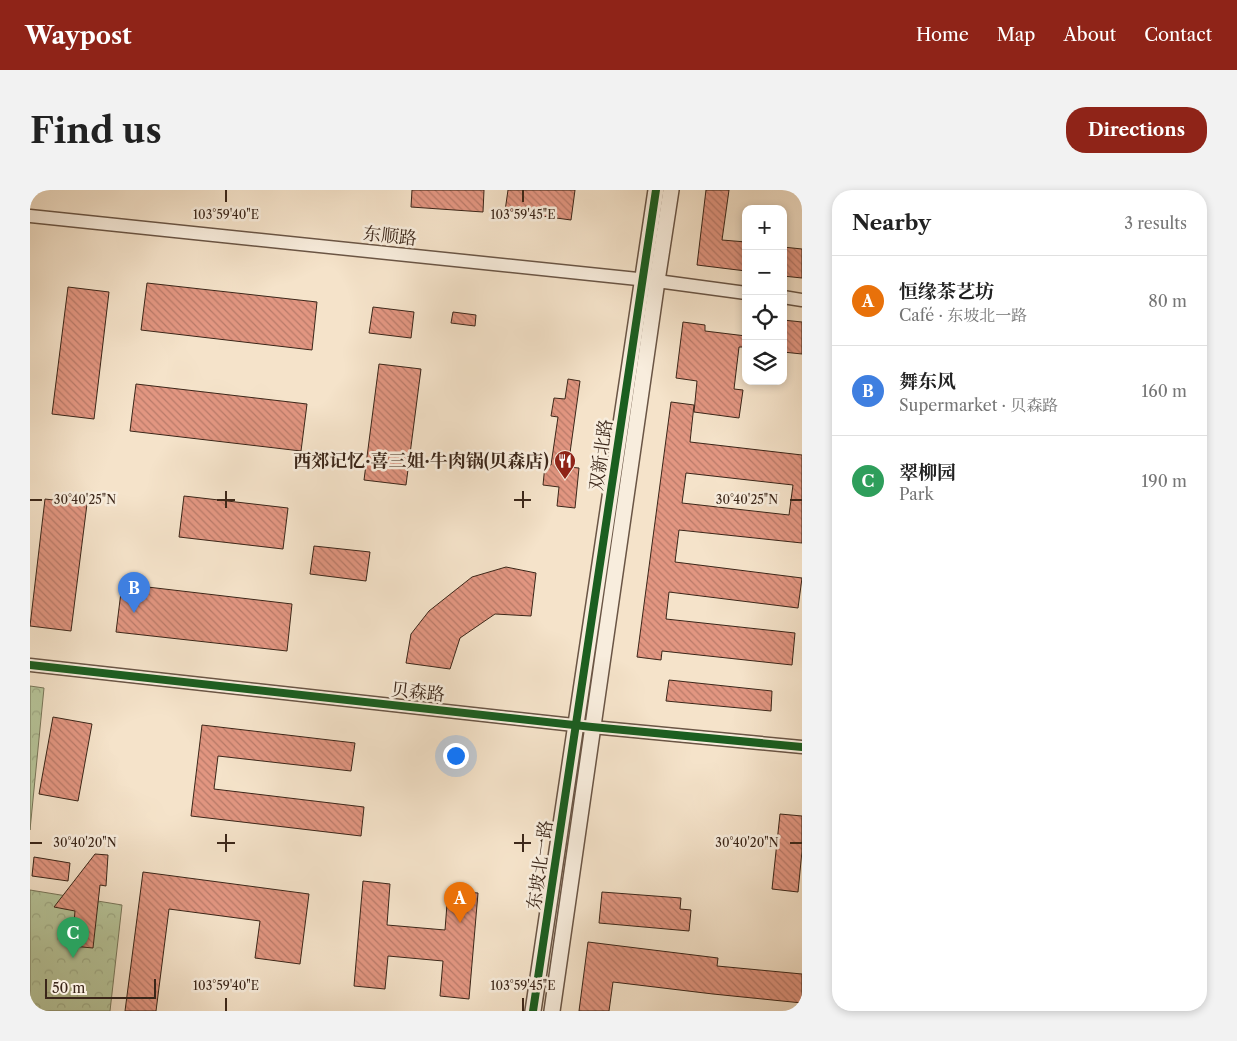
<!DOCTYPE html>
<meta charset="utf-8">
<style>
:root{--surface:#fff;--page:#f2f2f2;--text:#222;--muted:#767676;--line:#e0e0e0;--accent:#8f2418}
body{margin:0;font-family:"Libre Caslon Text","Noto Serif SC",serif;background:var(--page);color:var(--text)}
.controls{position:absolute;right:15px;top:15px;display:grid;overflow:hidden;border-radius:10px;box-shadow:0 2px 8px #0003}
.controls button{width:45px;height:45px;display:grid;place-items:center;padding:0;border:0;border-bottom:1px solid var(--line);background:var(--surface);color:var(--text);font:25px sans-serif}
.scale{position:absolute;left:15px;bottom:12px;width:111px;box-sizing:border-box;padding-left:5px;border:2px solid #3b2619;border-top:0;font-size:14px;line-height:18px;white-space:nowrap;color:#3b2619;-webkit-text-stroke:4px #f8eddd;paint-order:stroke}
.you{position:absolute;left:425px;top:565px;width:18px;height:18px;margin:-12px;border:4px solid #fff;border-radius:50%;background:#1a73e8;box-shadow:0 0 0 8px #1a73e833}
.badge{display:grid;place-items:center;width:32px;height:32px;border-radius:50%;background:var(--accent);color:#fff;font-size:16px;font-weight:700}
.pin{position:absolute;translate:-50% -41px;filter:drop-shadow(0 1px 2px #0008)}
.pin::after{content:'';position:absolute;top:26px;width:18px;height:15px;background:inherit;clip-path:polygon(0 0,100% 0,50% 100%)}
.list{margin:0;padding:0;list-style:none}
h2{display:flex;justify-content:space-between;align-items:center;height:65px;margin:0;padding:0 20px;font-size:21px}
h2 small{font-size:16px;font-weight:400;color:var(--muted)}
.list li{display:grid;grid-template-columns:32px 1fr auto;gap:15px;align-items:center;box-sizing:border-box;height:90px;padding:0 20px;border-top:1px solid var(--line)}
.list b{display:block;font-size:19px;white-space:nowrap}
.list p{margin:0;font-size:16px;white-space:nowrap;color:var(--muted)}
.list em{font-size:16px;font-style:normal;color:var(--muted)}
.icon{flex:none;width:28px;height:28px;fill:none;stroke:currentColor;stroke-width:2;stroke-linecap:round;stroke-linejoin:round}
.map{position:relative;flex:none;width:772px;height:821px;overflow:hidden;border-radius:20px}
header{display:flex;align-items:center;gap:30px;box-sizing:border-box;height:70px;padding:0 25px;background:var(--accent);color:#fff}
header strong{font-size:24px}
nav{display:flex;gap:28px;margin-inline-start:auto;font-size:18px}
.intro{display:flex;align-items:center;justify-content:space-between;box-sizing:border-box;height:120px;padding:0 30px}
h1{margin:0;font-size:35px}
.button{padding:12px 22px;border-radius:20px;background:var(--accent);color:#fff;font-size:18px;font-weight:700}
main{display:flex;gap:30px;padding:0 30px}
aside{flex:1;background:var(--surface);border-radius:20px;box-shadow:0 2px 8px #0003}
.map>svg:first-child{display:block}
</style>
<header>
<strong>Waypost</strong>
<nav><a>Home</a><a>Map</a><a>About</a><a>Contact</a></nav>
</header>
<div class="intro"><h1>Find us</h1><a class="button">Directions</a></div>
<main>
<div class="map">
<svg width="772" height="821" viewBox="0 0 772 821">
<defs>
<pattern id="park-crowns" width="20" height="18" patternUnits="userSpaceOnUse" patternTransform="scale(1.25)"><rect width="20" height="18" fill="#b7c59a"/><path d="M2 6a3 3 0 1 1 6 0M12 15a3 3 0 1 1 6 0" fill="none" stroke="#9ea984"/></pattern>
<pattern id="building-back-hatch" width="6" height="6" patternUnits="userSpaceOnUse" patternTransform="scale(1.25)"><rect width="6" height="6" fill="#e29681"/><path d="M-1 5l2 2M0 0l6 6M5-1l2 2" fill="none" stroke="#b87a69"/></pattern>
</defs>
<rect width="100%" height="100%" fill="#f5e3ca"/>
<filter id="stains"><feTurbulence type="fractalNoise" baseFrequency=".004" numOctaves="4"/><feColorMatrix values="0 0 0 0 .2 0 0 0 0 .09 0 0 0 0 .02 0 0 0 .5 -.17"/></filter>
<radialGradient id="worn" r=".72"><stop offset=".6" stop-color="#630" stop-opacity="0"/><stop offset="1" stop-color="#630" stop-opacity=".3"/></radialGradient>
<g fill="url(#park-crowns)" stroke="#79765a">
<path d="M0,496L14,498L0,640Z"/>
<path d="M0,700L92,715L80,821H0Z"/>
</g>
<g fill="url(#building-back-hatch)" stroke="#3b2619" fill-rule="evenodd">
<path d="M382,0H454L453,22L381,17Z"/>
<path d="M478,0H545L541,30L475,21Z"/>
<path d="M676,0H699L692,50L716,52V81L667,75Z"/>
<path d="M753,57L772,59V88L753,86Z"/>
<path d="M117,93L287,112L282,160L111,140Z"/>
<path d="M38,97L79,102L64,229L22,224Z"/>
<path d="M343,117L384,122L381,148L339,143Z"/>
<path d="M423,122L446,125L445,136L421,133Z"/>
<path d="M753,130L772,132V164L753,162Z"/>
<path d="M653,132L675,135V141L716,146V157H709L704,199L713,200L709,228L664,222L667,191L646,188Z"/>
<path d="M349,174L391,179L376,295L334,290Z"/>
<path d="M538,189L550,191L538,277L549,278L545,318L527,316L529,297L513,295L515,275H521L528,227L521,226L524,208L535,209Z"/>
<path d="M106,194L277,214L271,261L100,241Z"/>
<path d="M641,212L664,215L660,252L772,265V353L649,340L645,372L772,388L768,418L639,402L636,429L765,443L762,475L632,461L631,470L607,467ZM656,283L763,295L759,325L652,313Z"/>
<path d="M154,306L258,318L253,359L149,347Z"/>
<path d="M15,309L57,314L41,441L0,436Z"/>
<path d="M284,356L340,362L336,391L280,384Z"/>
<path d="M476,377L506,383L501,426L465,424L430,448L420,479L376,473L381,444L399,421L442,387Z"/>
<path d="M92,394L262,414L257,461L86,442Z"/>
<path d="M639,490L742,501L741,521L636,511Z"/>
<path d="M23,527L62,534L48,611L9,604Z"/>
<path d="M172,535L325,553L321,581L188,566L184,599L334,617L331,646L161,626Z"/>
<path d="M750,624L772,626V661L768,702L742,699Z"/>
<path d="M65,664L78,665L76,696L70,695L63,758L42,756L45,721L24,717Z"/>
<path d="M4,667L40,673L38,691L2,686Z"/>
<path d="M113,682L279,704L270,774L225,768L230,731L139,719L126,821H95Z"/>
<path d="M333,691L360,694L357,735L415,740L418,701L448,703L439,809L410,806L413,771L358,766L355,799L324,796Z"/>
<path d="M572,702L651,708L650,719L661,720L659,741L569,733Z"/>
<path d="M558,752L688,768L687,776L772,784V813L683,804L583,792L579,821H549Z"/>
</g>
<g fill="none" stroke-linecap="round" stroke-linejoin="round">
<g stroke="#6a5545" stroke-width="15">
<g id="minor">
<path d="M0,26L627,91L716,103"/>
<path d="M753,107L772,110"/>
<path d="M0,475L562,537L772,557"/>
</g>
</g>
<g stroke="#6a5545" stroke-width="18">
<g id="tertiary">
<path d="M503,821L626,0"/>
<path d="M522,821L627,91L641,0"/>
</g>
</g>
<use href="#minor" stroke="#f8eddd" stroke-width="12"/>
<use href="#tertiary" stroke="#f8eddd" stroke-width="15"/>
<g stroke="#f8eddd" stroke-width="11">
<g id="cycleway">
<path d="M0,475L562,537L772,557"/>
<path d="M503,821L626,0"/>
</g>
</g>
<use href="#cycleway" stroke="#1b5e20" stroke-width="8"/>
</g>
<path fill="none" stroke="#3b2619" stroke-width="2" d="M196,0V12M493,0V12M196,301V318M493,301V318M0,310H12M187,310H205M484,310H501M760,310H772M196,644V662M493,644V662M0,653H12M187,653H205M484,653H501M760,653H772M196,808V821M493,808V821"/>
<defs>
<g id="restaurant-pin" transform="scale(1.125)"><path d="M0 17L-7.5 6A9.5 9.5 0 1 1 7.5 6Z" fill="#8f2418" stroke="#f8eddd"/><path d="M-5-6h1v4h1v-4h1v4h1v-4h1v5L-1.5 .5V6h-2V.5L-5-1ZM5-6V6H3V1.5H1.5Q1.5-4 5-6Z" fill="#fff"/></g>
</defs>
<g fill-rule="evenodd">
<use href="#restaurant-pin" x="535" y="271"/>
</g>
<g text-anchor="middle" stroke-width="5" stroke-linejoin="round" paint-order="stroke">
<g font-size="18" fill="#3b2619" stroke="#f8eddd">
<text transform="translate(360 46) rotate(6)" y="6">东顺路</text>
<text transform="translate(571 265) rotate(-82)" y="6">双新北路</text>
<text transform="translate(388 502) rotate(6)" y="6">贝森路</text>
<text transform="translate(510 675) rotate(-82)" y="6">东坡北一路</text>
</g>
<g font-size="18" font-weight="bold" fill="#3b2619" stroke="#f8eddd" text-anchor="end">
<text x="519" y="277">西郊记忆·喜三姐·牛肉锅(贝森店)</text>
</g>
</g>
<g font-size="12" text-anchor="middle" fill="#3b2619" stroke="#f8eddd" stroke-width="5" stroke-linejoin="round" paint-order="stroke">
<text x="196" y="29">103°59'40"E</text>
<text x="493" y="29">103°59'45"E</text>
<text x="55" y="314">30°40'25"N</text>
<text x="717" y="314">30°40'25"N</text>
<text x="55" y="657">30°40'20"N</text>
<text x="717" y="657">30°40'20"N</text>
<text x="196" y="800">103°59'40"E</text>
<text x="493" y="800">103°59'45"E</text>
</g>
<rect width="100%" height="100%" filter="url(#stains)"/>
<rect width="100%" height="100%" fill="url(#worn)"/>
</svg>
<div class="controls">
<button>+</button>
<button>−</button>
<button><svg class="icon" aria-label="locate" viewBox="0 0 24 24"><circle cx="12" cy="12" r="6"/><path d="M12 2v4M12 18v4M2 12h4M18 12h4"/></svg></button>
<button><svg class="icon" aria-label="layers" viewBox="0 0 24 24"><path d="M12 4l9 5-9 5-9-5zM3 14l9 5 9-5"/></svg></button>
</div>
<div class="scale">50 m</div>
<div class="you"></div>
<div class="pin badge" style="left:430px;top:733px;background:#e8710a">A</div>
<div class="pin badge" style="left:104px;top:423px;background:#3f7fe0">B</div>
<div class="pin badge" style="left:43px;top:768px;background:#2e9e5b">C</div>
</div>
<aside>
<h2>Nearby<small>3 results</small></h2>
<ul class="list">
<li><span class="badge" style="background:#e8710a">A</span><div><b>恒缘茶艺坊</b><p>Café · 东坡北一路</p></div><em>80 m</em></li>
<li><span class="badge" style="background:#3f7fe0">B</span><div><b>舞东风</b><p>Supermarket · 贝森路</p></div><em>160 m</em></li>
<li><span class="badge" style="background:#2e9e5b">C</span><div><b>翠柳园</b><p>Park</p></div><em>190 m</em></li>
</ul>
</aside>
</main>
